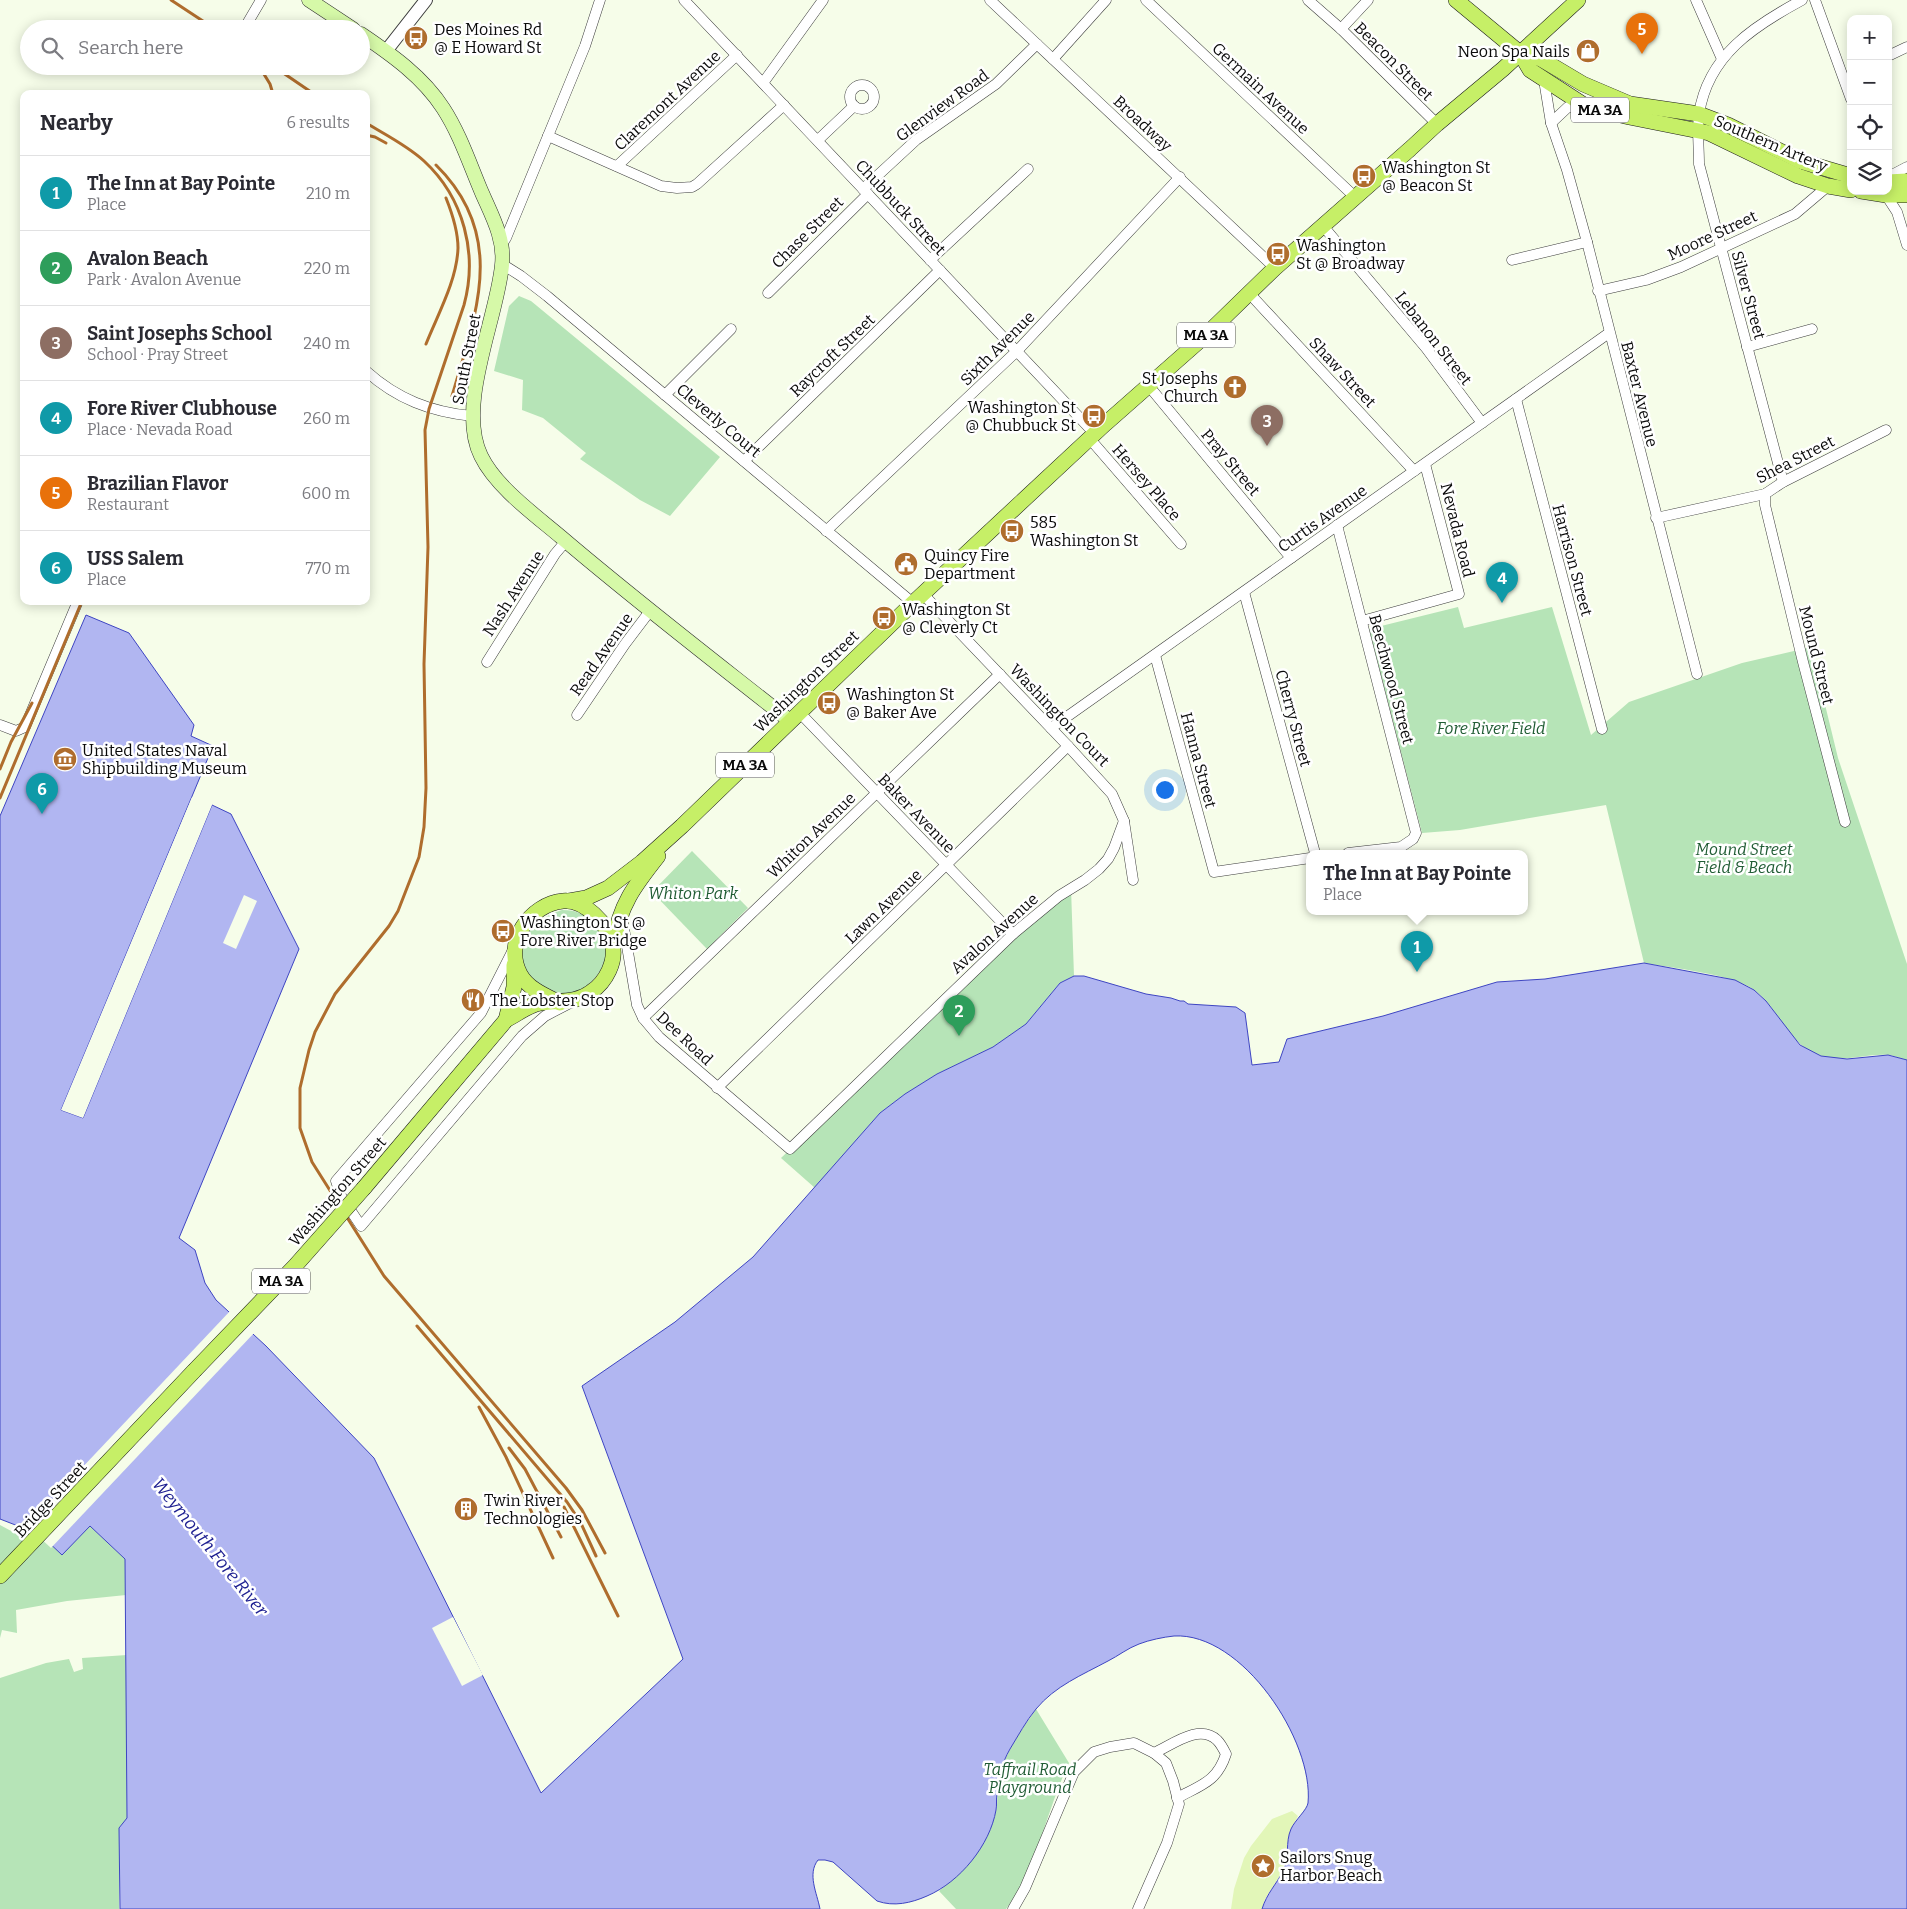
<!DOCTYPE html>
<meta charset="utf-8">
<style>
:root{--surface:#fff;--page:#f2f2f3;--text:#2b2b33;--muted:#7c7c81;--line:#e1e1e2;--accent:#ea580c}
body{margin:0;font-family:Bitter,serif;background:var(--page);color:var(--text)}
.controls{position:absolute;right:15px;top:15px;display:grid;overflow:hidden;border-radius:10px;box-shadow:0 2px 12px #0003}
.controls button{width:45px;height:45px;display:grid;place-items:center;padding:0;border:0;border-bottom:1px solid var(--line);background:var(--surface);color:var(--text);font:25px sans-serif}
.you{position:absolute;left:1164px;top:789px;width:18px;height:18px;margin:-12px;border:4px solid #fff;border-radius:50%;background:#1a73e8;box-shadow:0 0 0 8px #1a73e833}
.badge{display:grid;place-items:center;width:32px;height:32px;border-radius:50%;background:var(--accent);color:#fff;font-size:16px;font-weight:700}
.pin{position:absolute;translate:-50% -41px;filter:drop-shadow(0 1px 2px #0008)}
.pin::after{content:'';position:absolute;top:26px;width:18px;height:15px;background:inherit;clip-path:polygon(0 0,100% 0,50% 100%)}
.popup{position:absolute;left:1306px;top:850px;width:222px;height:65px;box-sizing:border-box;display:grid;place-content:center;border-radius:10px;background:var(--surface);filter:drop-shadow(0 1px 4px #0005);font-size:16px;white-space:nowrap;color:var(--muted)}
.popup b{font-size:19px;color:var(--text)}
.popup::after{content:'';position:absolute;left:50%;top:100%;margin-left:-10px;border:10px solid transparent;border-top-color:var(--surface)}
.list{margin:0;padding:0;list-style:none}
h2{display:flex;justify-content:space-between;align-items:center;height:65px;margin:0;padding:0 20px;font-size:21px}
h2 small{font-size:16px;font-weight:400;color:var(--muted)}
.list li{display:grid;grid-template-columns:32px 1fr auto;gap:15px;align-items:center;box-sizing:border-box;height:75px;padding:0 20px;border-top:1px solid var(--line)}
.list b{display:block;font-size:19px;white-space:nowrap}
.list p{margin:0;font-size:16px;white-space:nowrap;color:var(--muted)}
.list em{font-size:16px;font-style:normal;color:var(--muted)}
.icon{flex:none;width:28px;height:28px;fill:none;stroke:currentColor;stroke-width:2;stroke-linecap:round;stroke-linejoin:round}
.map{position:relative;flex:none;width:1907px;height:1909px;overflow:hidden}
.search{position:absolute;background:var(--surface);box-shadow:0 2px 12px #0003;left:20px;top:20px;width:350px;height:55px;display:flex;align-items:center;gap:12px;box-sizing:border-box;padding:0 18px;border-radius:28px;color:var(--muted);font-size:19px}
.panel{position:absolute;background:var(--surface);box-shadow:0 2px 12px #0003;left:20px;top:90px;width:350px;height:515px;border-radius:10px}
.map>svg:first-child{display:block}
</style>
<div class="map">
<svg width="1907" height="1909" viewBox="0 0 1907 1909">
<rect width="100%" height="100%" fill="#f6fde9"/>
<g fill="#b6e4b7">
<path d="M519,296L531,301L720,457L670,516L640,500L580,459L586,453L543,418L522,410L523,380L494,371L509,306Z"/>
<path d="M1458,607L1464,628L1552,607L1591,735L1629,702L1742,663L1811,647L1838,758L1907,964V1060C1901,1059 1895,1056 1889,1055C1866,1053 1843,1063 1821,1056C1787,1045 1780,1009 1754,990C1733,974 1672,968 1644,963L1606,805L1460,830L1422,833L1369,629Z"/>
<path d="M692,851L748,908L707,949L652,892Z"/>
<path d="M1071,888L1074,976L1060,983L1026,1024L993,1047L937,1074L905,1094L880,1113L815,1188L781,1158L1013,934Z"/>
<path d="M562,910C577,910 585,914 595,925C597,928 601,931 603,934C617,960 588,998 559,994C555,994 552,991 548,990C540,986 535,984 530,977C510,947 531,919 562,910Z"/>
<path d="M24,1520L90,1526L125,1559L126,1595L67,1601L16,1610L17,1633L2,1630L0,1638V1525L13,1532Z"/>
<path d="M127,1655V1819L119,1828V1909H0V1678L46,1663L69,1659L74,1672L83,1669L82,1658Z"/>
<path d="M1036,1709L1069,1763C1046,1811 1038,1866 1006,1909H956L939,1891C967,1868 987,1847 996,1811C999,1799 995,1785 1000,1772C1008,1749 1022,1729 1036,1709Z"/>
</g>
<path fill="#e2f6b8" d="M1292,1811L1298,1816L1290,1831L1283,1871L1265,1899L1262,1909H1231L1234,1889L1244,1858L1251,1846L1272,1819Z"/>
<path fill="#b1b6f1" stroke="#3e45c2" d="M86,615L129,633L194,725L191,736L213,746L61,1110L83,1118L212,805L231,814L299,949L179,1238L195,1250L205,1283L216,1300L266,1346L374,1458L541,1793L683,1659L582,1386L675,1322L753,1257L880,1113L905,1094L937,1074L993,1047L1026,1024L1060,983L1074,976H1084L1146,994L1171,998L1180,1001H1184L1188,1004L1236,1007L1245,1013L1252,1065L1279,1062L1287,1039L1383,1016L1497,982L1545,979L1644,963L1735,980L1754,990L1766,1001L1800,1045L1821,1056L1847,1059L1888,1055L1907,1060V1909H1262C1267,1893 1276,1885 1283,1871C1290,1858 1285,1842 1291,1829C1295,1820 1307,1810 1308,1803C1314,1741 1242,1632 1174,1636C1164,1637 1149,1640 1139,1644C1128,1648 1118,1656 1108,1661C1082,1675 1055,1686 1036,1709C1026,1721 1018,1736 1010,1749C1002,1763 998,1777 997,1794C996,1799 997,1805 996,1810C990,1845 960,1882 927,1896C911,1903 894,1907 877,1901L833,1862L825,1860H818C807,1874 817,1893 820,1909H120L119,1828L127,1818L125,1559L90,1526L62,1555L25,1520L18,1526L0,1519V816Z"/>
<g fill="#f6fde9">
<path d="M192,797L194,798L64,1108L81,1115L209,804L212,805L83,1118L61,1110Z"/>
<path d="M244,895L257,901L236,949L223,943Z"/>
<path d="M231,1310L255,1332L51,1548L27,1526Z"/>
<path d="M453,1617L483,1675L462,1686L432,1628Z"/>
</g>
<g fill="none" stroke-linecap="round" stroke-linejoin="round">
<g stroke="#3d3d3d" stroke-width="11">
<g id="minor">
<path d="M684,0L1095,434"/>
<path d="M990,0L1275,268"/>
<path d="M1146,0L1355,197"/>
<path d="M1308,0L1341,29L1437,124"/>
<path d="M1696,0L1722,59"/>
<path d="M1815,0L1851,99"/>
<path d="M244,29L261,0"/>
<path d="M1341,29L1368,0"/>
<path d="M1888,56L1907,47"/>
<path d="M1053,59L1106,0"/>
<path d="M1544,80L1551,123L1567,170L1587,242L1697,674"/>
<path d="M763,83L823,0"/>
<circle cx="862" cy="97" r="12"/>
<path d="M1551,123L1568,107H1586"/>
<path d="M548,136L661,186L677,188L692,187L697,184L784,105"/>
<path d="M818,140L854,106"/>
<path d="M617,166L737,55"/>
<path d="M1888,177L1907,167"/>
<path d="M863,189L916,140L996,84L1037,44"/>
<path d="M1884,192L1897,212L1907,245"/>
<path d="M1323,226L1426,348L1482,423"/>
<path d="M502,244L506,238L585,46L600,0"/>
<path d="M930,260L1028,169"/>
<path d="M1512,260L1587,242"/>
<path d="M502,264L521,276L547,296L913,603"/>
<path d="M1598,291L1646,280L1681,267L1795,214L1828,186"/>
<path d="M768,293L868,194"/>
<path d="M1249,293L1414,471"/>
<path d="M1747,347L1812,329"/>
<path d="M366,371C397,399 431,412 472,416"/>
<path d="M1148,385L1291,558"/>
<path d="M665,395L731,329"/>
<path d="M1516,399L1602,729"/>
<path d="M1090,439L1181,544"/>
<path d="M744,461L940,270"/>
<path d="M1783,482L1699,164C1699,148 1697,130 1699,114C1708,55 1754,26 1802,0"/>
<path d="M1765,494V505L1803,662L1845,822"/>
<path d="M1656,518L1765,494L1783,482L1886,430"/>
<path d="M1337,525L1416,833L1413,839L1401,847L1348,853"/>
<path d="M826,531L1017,351L1180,177"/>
<path d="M1244,592L1315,853"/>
<path d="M923,594L1068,746L1112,794L1124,821L1133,880"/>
<path d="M1362,621L1459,594L1425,464"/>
<path d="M1155,655L1214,872L1310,858"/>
<path d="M487,662L555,554L566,541"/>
<path d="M799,712L1013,934"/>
<path d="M577,715L625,644L650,611"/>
<path d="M0,725L16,731L25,727L78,601"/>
<path d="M1051,728L1609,333"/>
<path d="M622,917L637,1005L643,1018L659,1037L790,1149L1013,934L1059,896L1085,880L1099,869L1108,859L1114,848L1124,821"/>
<path d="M513,950L481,1013L336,1181L341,1196L361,1226L522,1036L545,1016L568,1004"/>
<path d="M643,1018L1000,674"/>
<path d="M717,1088L1068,746"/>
<path d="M1154,1753C1172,1745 1199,1723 1217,1740C1221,1744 1224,1750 1226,1754C1217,1782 1201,1785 1177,1798"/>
<path d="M1013,1909L1025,1888L1074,1772L1094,1752L1110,1747L1134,1743L1154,1753L1166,1763L1173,1781L1179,1804L1167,1843L1138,1909"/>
</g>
</g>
<g stroke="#3d3d3d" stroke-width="14">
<path id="tertiary" d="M386,51L426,0"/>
</g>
<g stroke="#2c2c2c" stroke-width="15">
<g id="secondary">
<path d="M309,0L353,29"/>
<path d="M361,34C392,55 423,77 443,108C460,134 470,165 482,193C492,216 505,239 502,265C497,319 456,405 481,456C496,487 535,515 561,537C636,601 713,660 790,721"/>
</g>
</g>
<g stroke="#1b1b1b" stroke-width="16">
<g id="primary">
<path d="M1456,0L1520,53L1530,70L1587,107L1629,117L1709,133L1798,176L1828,186L1851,190"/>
<path d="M1520,53L1541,59L1583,84L1630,104L1699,114L1728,125L1800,161L1851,176"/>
<path d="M1888,182L1907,181"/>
<path d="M1861,191L1886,195H1907"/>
<path d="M569,901L586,898L608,888L642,862L682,826L913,603L1105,424L1206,335L1275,268L1410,149L1437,124L1503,69L1578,0"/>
<path d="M614,943C619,906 635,885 658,856"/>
<path d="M506,1020L514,987V965"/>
<path d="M364,1188L506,1020C516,1015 526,1007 536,1004C555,999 574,1005 591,992C606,982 617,961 612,943C608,924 584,899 563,901C530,904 503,943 520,974C528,989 546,996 560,1003"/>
<path d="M0,1576L194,1371"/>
</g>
</g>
<use href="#minor" stroke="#fff" stroke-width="10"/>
<use href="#tertiary" stroke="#fff" stroke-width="12"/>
<use href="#secondary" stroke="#d6f9a8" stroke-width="14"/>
<use href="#primary" stroke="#c6ef67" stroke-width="15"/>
<g stroke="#af6d2d" stroke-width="3">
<path d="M171,0L215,29"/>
<path d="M259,66L270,84L273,94"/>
<path d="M273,66L314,94"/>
<path d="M366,123C386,135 408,146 424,161C464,198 478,254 464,305L429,409L425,430L428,547L424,664L426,788L424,827L419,857L398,911L389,926L335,994L315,1032L309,1050L300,1088V1128L312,1162L384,1276L566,1488L582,1510L605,1553"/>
<path d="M366,135L375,137L386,143"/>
<path d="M436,165C508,236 476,313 452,396"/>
<path d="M426,344C438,314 457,280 458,248C458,232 452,213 446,198"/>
<path d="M0,769L11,742L32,703"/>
<path d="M0,798L82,601"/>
<path d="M417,1326L567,1502L577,1517"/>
<path d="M479,1407L506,1457L553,1558"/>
<path d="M509,1448L525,1469L561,1537"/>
<path d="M564,1507L618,1616"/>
<path d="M579,1519L596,1556"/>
</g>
<g stroke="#1b1b1b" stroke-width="16" stroke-linecap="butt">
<path id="primary-bridge" d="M194,1371L295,1266L364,1188"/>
</g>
<use href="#primary-bridge" stroke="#c6ef67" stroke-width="15"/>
</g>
<defs>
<g id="bus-disc" transform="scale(1.25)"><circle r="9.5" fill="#af6d2d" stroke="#fff"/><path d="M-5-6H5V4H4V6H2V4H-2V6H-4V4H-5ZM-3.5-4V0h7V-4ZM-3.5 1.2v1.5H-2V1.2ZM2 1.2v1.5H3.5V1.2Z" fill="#fff"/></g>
<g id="shop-disc" transform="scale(1.25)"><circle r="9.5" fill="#af6d2d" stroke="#fff"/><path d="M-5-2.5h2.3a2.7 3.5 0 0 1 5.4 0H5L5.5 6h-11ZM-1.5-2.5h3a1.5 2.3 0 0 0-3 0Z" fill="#fff"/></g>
<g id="church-disc" transform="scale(1.25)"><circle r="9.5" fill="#af6d2d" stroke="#fff"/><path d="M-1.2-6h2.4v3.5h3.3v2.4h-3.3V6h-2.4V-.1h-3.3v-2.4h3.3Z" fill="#fff"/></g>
<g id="civic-disc" transform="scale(1.25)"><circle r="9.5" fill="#af6d2d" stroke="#fff"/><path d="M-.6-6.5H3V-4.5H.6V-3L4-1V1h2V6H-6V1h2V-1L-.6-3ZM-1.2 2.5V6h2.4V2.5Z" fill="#fff"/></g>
<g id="museum-disc" transform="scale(1.25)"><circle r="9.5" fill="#af6d2d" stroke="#fff"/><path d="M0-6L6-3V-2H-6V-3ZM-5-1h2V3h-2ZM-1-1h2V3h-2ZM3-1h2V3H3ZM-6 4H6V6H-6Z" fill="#fff"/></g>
<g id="restaurant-disc" transform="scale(1.25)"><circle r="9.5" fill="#af6d2d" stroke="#fff"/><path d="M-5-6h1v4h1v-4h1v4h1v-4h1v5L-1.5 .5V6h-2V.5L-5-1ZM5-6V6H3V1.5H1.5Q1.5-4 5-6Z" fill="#fff"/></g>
<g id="building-disc" transform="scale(1.25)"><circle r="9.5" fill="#af6d2d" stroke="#fff"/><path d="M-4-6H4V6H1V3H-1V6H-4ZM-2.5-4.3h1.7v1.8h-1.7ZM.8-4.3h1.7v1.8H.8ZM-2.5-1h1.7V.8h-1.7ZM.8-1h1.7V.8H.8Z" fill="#fff"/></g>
<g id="sight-disc" transform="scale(1.25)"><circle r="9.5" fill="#af6d2d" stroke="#fff"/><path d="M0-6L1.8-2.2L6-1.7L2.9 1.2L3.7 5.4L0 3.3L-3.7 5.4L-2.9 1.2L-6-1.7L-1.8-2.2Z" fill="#fff"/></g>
</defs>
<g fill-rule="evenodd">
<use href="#bus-disc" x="416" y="38"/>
<use href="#shop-disc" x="1588" y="51"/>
<use href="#bus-disc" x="1364" y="176"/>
<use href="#bus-disc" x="1278" y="254"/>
<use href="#church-disc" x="1235" y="387"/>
<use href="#bus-disc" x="1094" y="416"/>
<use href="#bus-disc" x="1012" y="531"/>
<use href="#civic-disc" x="906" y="564"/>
<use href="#bus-disc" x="884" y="618"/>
<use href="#bus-disc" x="829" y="703"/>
<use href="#museum-disc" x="65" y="759"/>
<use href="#bus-disc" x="503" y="931"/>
<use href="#restaurant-disc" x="473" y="1000"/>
<use href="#building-disc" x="466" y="1509"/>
<use href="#sight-disc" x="1263" y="1866"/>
</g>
<g text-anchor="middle" stroke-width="5" stroke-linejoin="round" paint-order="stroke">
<g fill="#fff" stroke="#545454" stroke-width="1">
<rect x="1571" y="97.5" width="58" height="25" rx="4"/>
<rect x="1177" y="322.5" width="58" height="25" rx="4"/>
<rect x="716" y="752.5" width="58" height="25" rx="4"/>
<rect x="252" y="1268.5" width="58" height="25" rx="4"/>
</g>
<g font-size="15" font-weight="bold" fill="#0a0a0a">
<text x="1600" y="115">MA 3A</text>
<text x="1206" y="340">MA 3A</text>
<text x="745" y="770">MA 3A</text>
<text x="281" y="1286">MA 3A</text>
</g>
<g font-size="16" fill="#0a0a0a" stroke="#fff" text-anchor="start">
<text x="434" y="35">Des Moines Rd<tspan x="434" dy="18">@ E Howard St</tspan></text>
<text x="1570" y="57" text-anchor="end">Neon Spa Nails</text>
<text x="1382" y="173">Washington St<tspan x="1382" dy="18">@ Beacon St</tspan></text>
<text x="1296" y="251">Washington<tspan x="1296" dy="18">St @ Broadway</tspan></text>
<text x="1218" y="384" text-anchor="end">St Josephs<tspan x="1218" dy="18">Church</tspan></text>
<text x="1076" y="413" text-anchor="end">Washington St<tspan x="1076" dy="18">@ Chubbuck St</tspan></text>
<text x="1030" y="528">585<tspan x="1030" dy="18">Washington St</tspan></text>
<text x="924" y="561">Quincy Fire<tspan x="924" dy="18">Department</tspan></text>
<text x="902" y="615">Washington St<tspan x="902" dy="18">@ Cleverly Ct</tspan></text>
<text x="846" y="700">Washington St<tspan x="846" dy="18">@ Baker Ave</tspan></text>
<text x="82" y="756">United States Naval<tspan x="82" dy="18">Shipbuilding Museum</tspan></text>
<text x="520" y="928">Washington St @<tspan x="520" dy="18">Fore River Bridge</tspan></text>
<text x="490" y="1006">The Lobster Stop</text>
<text x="484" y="1506">Twin River<tspan x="484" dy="18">Technologies</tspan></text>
<text x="1280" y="1863">Sailors Snug<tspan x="1280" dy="18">Harbor Beach</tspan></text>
</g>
<g font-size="16" fill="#0a0a0a" stroke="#fff">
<text transform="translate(1394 61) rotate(45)" y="6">Beacon Street</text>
<text transform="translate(1261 88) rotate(43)" y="6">Germain Avenue</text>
<text transform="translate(667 100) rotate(-43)" y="6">Claremont Avenue</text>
<text transform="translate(942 105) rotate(-36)" y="6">Glenview Road</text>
<text transform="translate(1143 123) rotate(43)" y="6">Broadway</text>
<text transform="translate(1771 143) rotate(23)" y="6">Southern Artery</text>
<text transform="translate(901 207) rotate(47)" y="6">Chubbuck Street</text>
<text transform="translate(807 232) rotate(-45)" y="6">Chase Street</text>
<text transform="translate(1712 235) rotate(-25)" y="6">Moore Street</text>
<text transform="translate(1749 295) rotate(75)" y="6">Silver Street</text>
<text transform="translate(1434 338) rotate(52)" y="6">Lebanon Street</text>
<text transform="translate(997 348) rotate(-45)" y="6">Sixth Avenue</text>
<text transform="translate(832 355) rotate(-44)" y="6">Raycroft Street</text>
<text transform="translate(466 359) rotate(-79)" y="6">South Street</text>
<text transform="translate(1343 372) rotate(47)" y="6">Shaw Street</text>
<text transform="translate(1640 394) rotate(76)" y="6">Baxter Avenue</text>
<text transform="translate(719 420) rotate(40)" y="6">Cleverly Court</text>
<text transform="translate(1795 459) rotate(-27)" y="6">Shea Street</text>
<text transform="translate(1231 462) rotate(50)" y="6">Pray Street</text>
<text transform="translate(1147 482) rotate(49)" y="6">Hersey Place</text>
<text transform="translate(1322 518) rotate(-35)" y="6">Curtis Avenue</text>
<text transform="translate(1458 530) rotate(76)" y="6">Nevada Road</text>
<text transform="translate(1573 560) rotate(75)" y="6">Harrison Street</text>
<text transform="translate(513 593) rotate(-57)" y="6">Nash Avenue</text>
<text transform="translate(601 654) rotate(-55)" y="6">Read Avenue</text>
<text transform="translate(1817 655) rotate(76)" y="6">Mound Street</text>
<text transform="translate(1392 679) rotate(75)" y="6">Beechwood Street</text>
<text transform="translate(806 681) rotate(-44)" y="6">Washington Street</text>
<text transform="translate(1060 715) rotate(46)" y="6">Washington Court</text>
<text transform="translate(1294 718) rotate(75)" y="6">Cherry Street</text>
<text transform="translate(1199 760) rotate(75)" y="6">Hanna Street</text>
<text transform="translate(917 813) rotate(46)" y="6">Baker Avenue</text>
<text transform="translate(811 835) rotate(-44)" y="6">Whiton Avenue</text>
<text transform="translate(883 906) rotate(-44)" y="6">Lawn Avenue</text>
<text transform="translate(994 933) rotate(-42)" y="6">Avalon Avenue</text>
<text transform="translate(685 1038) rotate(43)" y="6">Dee Road</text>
<text transform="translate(337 1191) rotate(-49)" y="6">Washington Street</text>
<text transform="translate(50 1499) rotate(-47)" y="6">Bridge Street</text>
</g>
<g font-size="16" font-style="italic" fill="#205c34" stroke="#fff">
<text x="1491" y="734">Fore River Field</text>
<text x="1744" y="855">Mound Street<tspan x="1744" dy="18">Field &amp; Beach</tspan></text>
<text x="693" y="899">Whiton Park</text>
<text x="1030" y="1775">Taffrail Road<tspan x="1030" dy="18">Playground</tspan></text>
</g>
<g font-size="18" font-style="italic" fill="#1e2091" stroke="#fff">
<text transform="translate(210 1547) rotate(51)" y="6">Weymouth Fore River</text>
</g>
</g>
</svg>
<div class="controls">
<button>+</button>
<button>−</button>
<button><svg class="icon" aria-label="locate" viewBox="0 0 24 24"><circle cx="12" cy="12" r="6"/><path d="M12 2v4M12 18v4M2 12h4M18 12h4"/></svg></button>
<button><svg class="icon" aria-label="layers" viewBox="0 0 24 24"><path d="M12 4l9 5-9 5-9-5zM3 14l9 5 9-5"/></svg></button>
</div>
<div class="you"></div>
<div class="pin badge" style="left:1417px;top:972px;background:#0f9aa8">1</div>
<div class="popup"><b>The Inn at Bay Pointe</b>Place</div>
<div class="pin badge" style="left:959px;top:1036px;background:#2e9e5b">2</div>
<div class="pin badge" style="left:1267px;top:446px;background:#8d6e63">3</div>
<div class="pin badge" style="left:1502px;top:603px;background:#0f9aa8">4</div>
<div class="pin badge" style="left:1642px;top:54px;background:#e8710a">5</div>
<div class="pin badge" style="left:42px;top:814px;background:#0f9aa8">6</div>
<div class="search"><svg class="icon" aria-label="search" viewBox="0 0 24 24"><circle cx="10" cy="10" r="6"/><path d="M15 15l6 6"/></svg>Search here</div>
<section class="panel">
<h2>Nearby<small>6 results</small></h2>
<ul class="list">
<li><span class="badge" style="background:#0f9aa8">1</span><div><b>The Inn at Bay Pointe</b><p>Place</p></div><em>210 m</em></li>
<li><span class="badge" style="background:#2e9e5b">2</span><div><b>Avalon Beach</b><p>Park · Avalon Avenue</p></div><em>220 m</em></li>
<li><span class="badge" style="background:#8d6e63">3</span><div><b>Saint Josephs School</b><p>School · Pray Street</p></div><em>240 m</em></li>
<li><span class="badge" style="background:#0f9aa8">4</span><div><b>Fore River Clubhouse</b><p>Place · Nevada Road</p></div><em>260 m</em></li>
<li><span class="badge" style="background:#e8710a">5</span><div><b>Brazilian Flavor</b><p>Restaurant</p></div><em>600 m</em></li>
<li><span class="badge" style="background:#0f9aa8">6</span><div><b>USS Salem</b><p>Place</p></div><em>770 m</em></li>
</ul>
</section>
</div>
